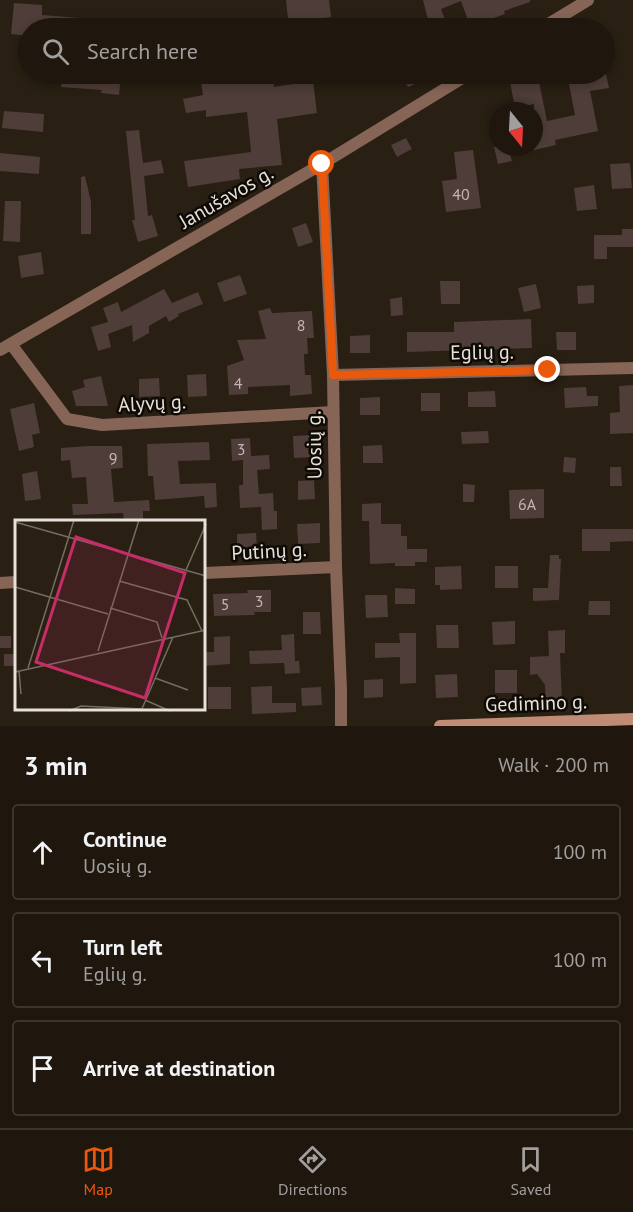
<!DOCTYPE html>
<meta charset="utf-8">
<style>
:root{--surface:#1f170e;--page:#2c241c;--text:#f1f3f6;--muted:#a19f9e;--line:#3c362e;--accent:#ea580c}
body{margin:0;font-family:"PT Sans",sans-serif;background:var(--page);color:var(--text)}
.compass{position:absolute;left:489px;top:102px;width:54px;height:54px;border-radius:50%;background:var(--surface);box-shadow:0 3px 9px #0003;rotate:162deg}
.stop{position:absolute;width:18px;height:18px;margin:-14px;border:4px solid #ea580c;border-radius:50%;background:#fff}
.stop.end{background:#ea580c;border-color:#fff;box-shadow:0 2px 6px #0008}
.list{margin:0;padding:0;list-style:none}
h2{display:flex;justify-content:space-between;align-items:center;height:78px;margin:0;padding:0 24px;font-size:26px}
h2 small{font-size:20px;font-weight:400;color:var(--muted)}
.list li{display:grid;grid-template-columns:39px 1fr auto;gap:18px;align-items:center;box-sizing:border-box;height:96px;margin:0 12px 12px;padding:0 12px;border:2px solid var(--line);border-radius:6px}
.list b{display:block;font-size:22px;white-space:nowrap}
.list p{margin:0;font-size:20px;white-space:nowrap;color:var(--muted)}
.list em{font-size:20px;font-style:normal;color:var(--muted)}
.icon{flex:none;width:33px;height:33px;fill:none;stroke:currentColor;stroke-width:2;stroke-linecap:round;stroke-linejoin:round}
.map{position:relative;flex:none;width:633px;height:726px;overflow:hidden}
.search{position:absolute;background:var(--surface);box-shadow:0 3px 9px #0003;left:18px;right:18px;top:18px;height:66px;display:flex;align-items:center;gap:15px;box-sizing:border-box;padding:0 21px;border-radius:33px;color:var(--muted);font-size:22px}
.sheet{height:402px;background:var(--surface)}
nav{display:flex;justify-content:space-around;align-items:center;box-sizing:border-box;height:84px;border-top:2px solid var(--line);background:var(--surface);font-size:16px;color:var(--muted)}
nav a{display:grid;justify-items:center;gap:3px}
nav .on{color:var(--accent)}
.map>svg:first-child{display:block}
</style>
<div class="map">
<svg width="633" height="726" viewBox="0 0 633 726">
<rect width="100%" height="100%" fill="#291f13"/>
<g fill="#4e3d39">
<path d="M286,0H329L331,17L310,20L311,28H289Z"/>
<path d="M423,0H530V2L504,11L505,14L477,24L476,20L469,23L461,1L441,9L448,28H430Z"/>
<path d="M14,3L42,5V15L105,20V28L41,27L28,28V36L11,34Z"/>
<path d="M62,74H121L119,95L101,93L102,90L61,87Z"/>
<path d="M200,74H256V81L273,79L274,87L313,81L317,113L277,119L282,165L239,169L240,179L188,187L184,161L251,152L247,112L206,117V110L186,113L183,99L203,95Z"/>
<path d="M402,74H438L408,87Z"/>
<path d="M567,74H606L609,88L590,91L598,131L555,140L556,145L534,150V104L515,108L510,82L538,77L547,121L575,115Z"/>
<path d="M4,111L44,114L43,132L2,128Z"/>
<path d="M139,130L143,163L161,160L164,173L144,176L148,216L152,215L158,236L138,242L132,220H135L126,131Z"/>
<path d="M406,138L412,149L397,157L391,145Z"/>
<path d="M494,147H508L512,161L498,164Z"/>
<path d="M473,150L481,208L446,212L442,181L457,179L454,152Z"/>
<path d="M0,153L40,157L39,174L0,171Z"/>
<path d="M630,163L632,188L612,189L610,164Z"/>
<path d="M85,176L91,202V234H81V177Z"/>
<path d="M594,185L597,209L577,211L574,188Z"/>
<path d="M5,201H21L20,242L3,241Z"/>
<path d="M306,223L313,242L298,247L292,228Z"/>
<path d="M622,229H633V247H607V259H594V235H622Z"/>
<path d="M41,252L44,274L21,278L18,256Z"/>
<path d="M240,275L247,294L224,302L217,283Z"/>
<path d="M440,281H460V304H441Z"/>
<path d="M536,284L541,308L524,312L518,288Z"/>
<path d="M594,285V303L578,304L577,286Z"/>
<path d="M164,289L172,303L198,292L203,304L178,314L179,316L169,322L166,316L149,326V333L133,342L132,325L108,334L111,347L98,351L91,327L108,322L103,308L118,302L121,312Z"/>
<path d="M402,297L403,315L391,316L390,299Z"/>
<path d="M270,308L272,313L312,311L314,338H307L308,354H304L305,375H311L312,394L290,396V385L248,387V394L229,395L227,366L244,360L237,340L266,339L258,311Z"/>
<path d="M531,319L532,348L407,352V332H454V322Z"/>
<path d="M556,332H576V350H557Z"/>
<path d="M370,335V353H350V336Z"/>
<path d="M206,374L207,396L188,397L187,375Z"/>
<path d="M101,376L108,406H76L72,391L85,387L83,380Z"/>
<path d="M159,378L160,396L139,397V379Z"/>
<path d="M633,385V433L610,434V413L620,412L619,386Z"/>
<path d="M586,387L587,396H598V406L565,408L564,388Z"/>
<path d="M495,391L496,407H468V392Z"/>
<rect x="421" y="393" width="19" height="18"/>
<path d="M380,397V415H360V398Z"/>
<path d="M34,403L40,433L32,435L34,447L19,451L10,409Z"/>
<path d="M488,431L489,443L462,444L461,432Z"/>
<path d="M312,435L313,457L294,458L293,436Z"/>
<path d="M250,438L251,456L269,455L270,469L257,470L259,494L273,493L274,511H277V529L262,530L261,507L240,508L239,485H243V460L232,461L231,439Z"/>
<path d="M209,442L210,460L178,461L180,484L216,483L217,507L205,508L204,496L155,500L153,476H148L147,444Z"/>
<path d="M382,445L383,463H363V446Z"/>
<path d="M88,446H122L123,468L111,469L114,502L149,500L150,511H143V520L124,521L123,513L73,515L72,504H88L86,477L72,478L70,460L61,461V448Z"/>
<path d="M564,457L576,458L575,473L563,472Z"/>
<path d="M610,467H621L622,486H610Z"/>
<path d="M37,471L41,499L25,501L22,474Z"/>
<path d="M314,480L315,499L298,500V481Z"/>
<path d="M463,484L475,485L474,502H463Z"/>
<path d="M544,489V518L510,519L509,490Z"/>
<path d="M381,503V524H401V536H407V549H427V562H415V566H395V563L370,564L369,521H362V504Z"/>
<path d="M320,523V543L298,544L297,524Z"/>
<path d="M582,529H633V541L610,542V551H582Z"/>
<path d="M256,533L257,550L237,551V534Z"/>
<path d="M550,555H559V559H561L559,600L533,601V588H548Z"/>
<path d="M461,566L462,589L440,590V585H435V567Z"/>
<rect x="495" y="566" width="23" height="22"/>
<path d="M395,588L415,589V604H395Z"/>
<path d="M247,590H271V612H254L255,615L214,616L213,594L248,593Z"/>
<path d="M365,595H387L388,617L366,618Z"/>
<path d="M589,601H610V615H588Z"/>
<path d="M303,612H320L321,634H303Z"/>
<path d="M515,621V644L493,645L492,622Z"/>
<path d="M436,625H458L459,648H437Z"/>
<path d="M565,630V653H560L562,705L546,706L545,685L537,674L530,675V657L549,656L548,631Z"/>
<path d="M399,633H416V683L400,684V657L375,658V643H400Z"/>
<path d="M294,634L295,661H299L300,673L285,674L284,663L250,664L249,651L282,650L281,635Z"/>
<rect x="0" y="636" width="11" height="12"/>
<path d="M230,636V664L204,666V652H214V637Z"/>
<rect x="4" y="654" width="12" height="12"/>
<rect x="495" y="670" width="22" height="23"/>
<path d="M457,674L458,697L436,698L435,675Z"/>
<path d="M383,679V697L364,698V680Z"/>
<path d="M272,686V703H296V712L252,714L251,687Z"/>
<rect x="208" y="687" width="23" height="22"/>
<path d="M321,687L322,705L302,706L301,688Z"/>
</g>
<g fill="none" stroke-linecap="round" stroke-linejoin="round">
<g stroke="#866557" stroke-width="12">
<path d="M542,28L588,0"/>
<path d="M322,164L333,375L336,567L341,690V726"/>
<path d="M11,344L67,419L102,425L333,412"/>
<path d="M0,350L322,164L469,74"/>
<path d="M333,375L633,368"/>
<path d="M204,573L336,567"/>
<path d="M0,583L16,582"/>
</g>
<path stroke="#c08c75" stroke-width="12" d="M440,726L633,719"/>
</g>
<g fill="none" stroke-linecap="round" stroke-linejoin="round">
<path stroke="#ea580c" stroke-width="8" d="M322,164L333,375L548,370"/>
</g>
<g text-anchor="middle" stroke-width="5" stroke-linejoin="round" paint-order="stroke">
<g font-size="16" fill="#c2b8b1">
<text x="461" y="200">40</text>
<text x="301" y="331">8</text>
<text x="238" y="389">4</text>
<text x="241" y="455">3</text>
<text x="113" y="464">9</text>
<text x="527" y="510">6A</text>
<text x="259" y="607">3</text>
<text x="225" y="610">5</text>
</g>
<g font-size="20" fill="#e8e1d9" stroke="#0e0a05">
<text transform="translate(226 197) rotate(-30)" y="7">Janušavos g.</text>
<text transform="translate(482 352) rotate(-1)" y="7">Eglių g.</text>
<text transform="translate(152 403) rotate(-3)" y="7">Alyvų g.</text>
<text transform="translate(314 445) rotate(-91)" y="7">Uosių g.</text>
<text transform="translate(269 551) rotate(-3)" y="7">Putinų g.</text>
<text transform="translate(536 703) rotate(-2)" y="7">Gedimino g.</text>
</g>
</g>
<g transform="translate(15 520)">
<rect width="190" height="190" fill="#291f13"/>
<path fill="none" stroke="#756d62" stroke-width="1.5" d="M0,2L191,56M171,50L191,4M104,61L172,80L187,111M0,67L93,94M95,88L142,102L147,118M83,131L124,0M13,148L59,0M4,151L6,174M0,152L191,110M140,158L173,170M130,180L155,191M54,191L66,186L127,189M126,191L158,117"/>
<path fill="#c62c68" fill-opacity="0.15" stroke="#c62c68" stroke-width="3" d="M61,17L170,53L130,178L21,142Z"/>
<rect width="190" height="190" fill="none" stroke="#e8e1d9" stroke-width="3"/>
</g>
</svg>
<svg class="compass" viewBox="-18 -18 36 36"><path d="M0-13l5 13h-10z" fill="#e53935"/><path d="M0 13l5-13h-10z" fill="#a19f9e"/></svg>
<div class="stop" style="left:322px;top:164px"></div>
<div class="stop end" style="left:548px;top:370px"></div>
<div class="search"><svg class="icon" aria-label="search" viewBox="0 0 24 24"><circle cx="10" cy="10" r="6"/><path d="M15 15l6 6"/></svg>Search here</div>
</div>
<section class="sheet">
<h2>3 min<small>Walk · 200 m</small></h2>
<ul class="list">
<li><svg class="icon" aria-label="ahead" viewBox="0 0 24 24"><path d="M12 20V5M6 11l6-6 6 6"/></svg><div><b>Continue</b><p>Uosių g.</p></div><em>100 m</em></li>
<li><svg class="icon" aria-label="left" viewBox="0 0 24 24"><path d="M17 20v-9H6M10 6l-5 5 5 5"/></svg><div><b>Turn left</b><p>Eglių g.</p></div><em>100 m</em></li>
<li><svg class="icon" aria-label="arrive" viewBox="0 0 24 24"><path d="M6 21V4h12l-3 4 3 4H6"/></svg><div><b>Arrive at destination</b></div></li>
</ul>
</section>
<nav>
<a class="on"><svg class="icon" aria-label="map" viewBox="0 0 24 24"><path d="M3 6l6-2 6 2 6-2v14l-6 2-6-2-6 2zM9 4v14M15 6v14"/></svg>Map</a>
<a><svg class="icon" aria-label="directions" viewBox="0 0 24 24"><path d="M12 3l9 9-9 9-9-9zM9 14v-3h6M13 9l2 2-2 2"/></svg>Directions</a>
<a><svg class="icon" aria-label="saved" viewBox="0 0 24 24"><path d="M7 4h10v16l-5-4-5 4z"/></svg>Saved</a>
</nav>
